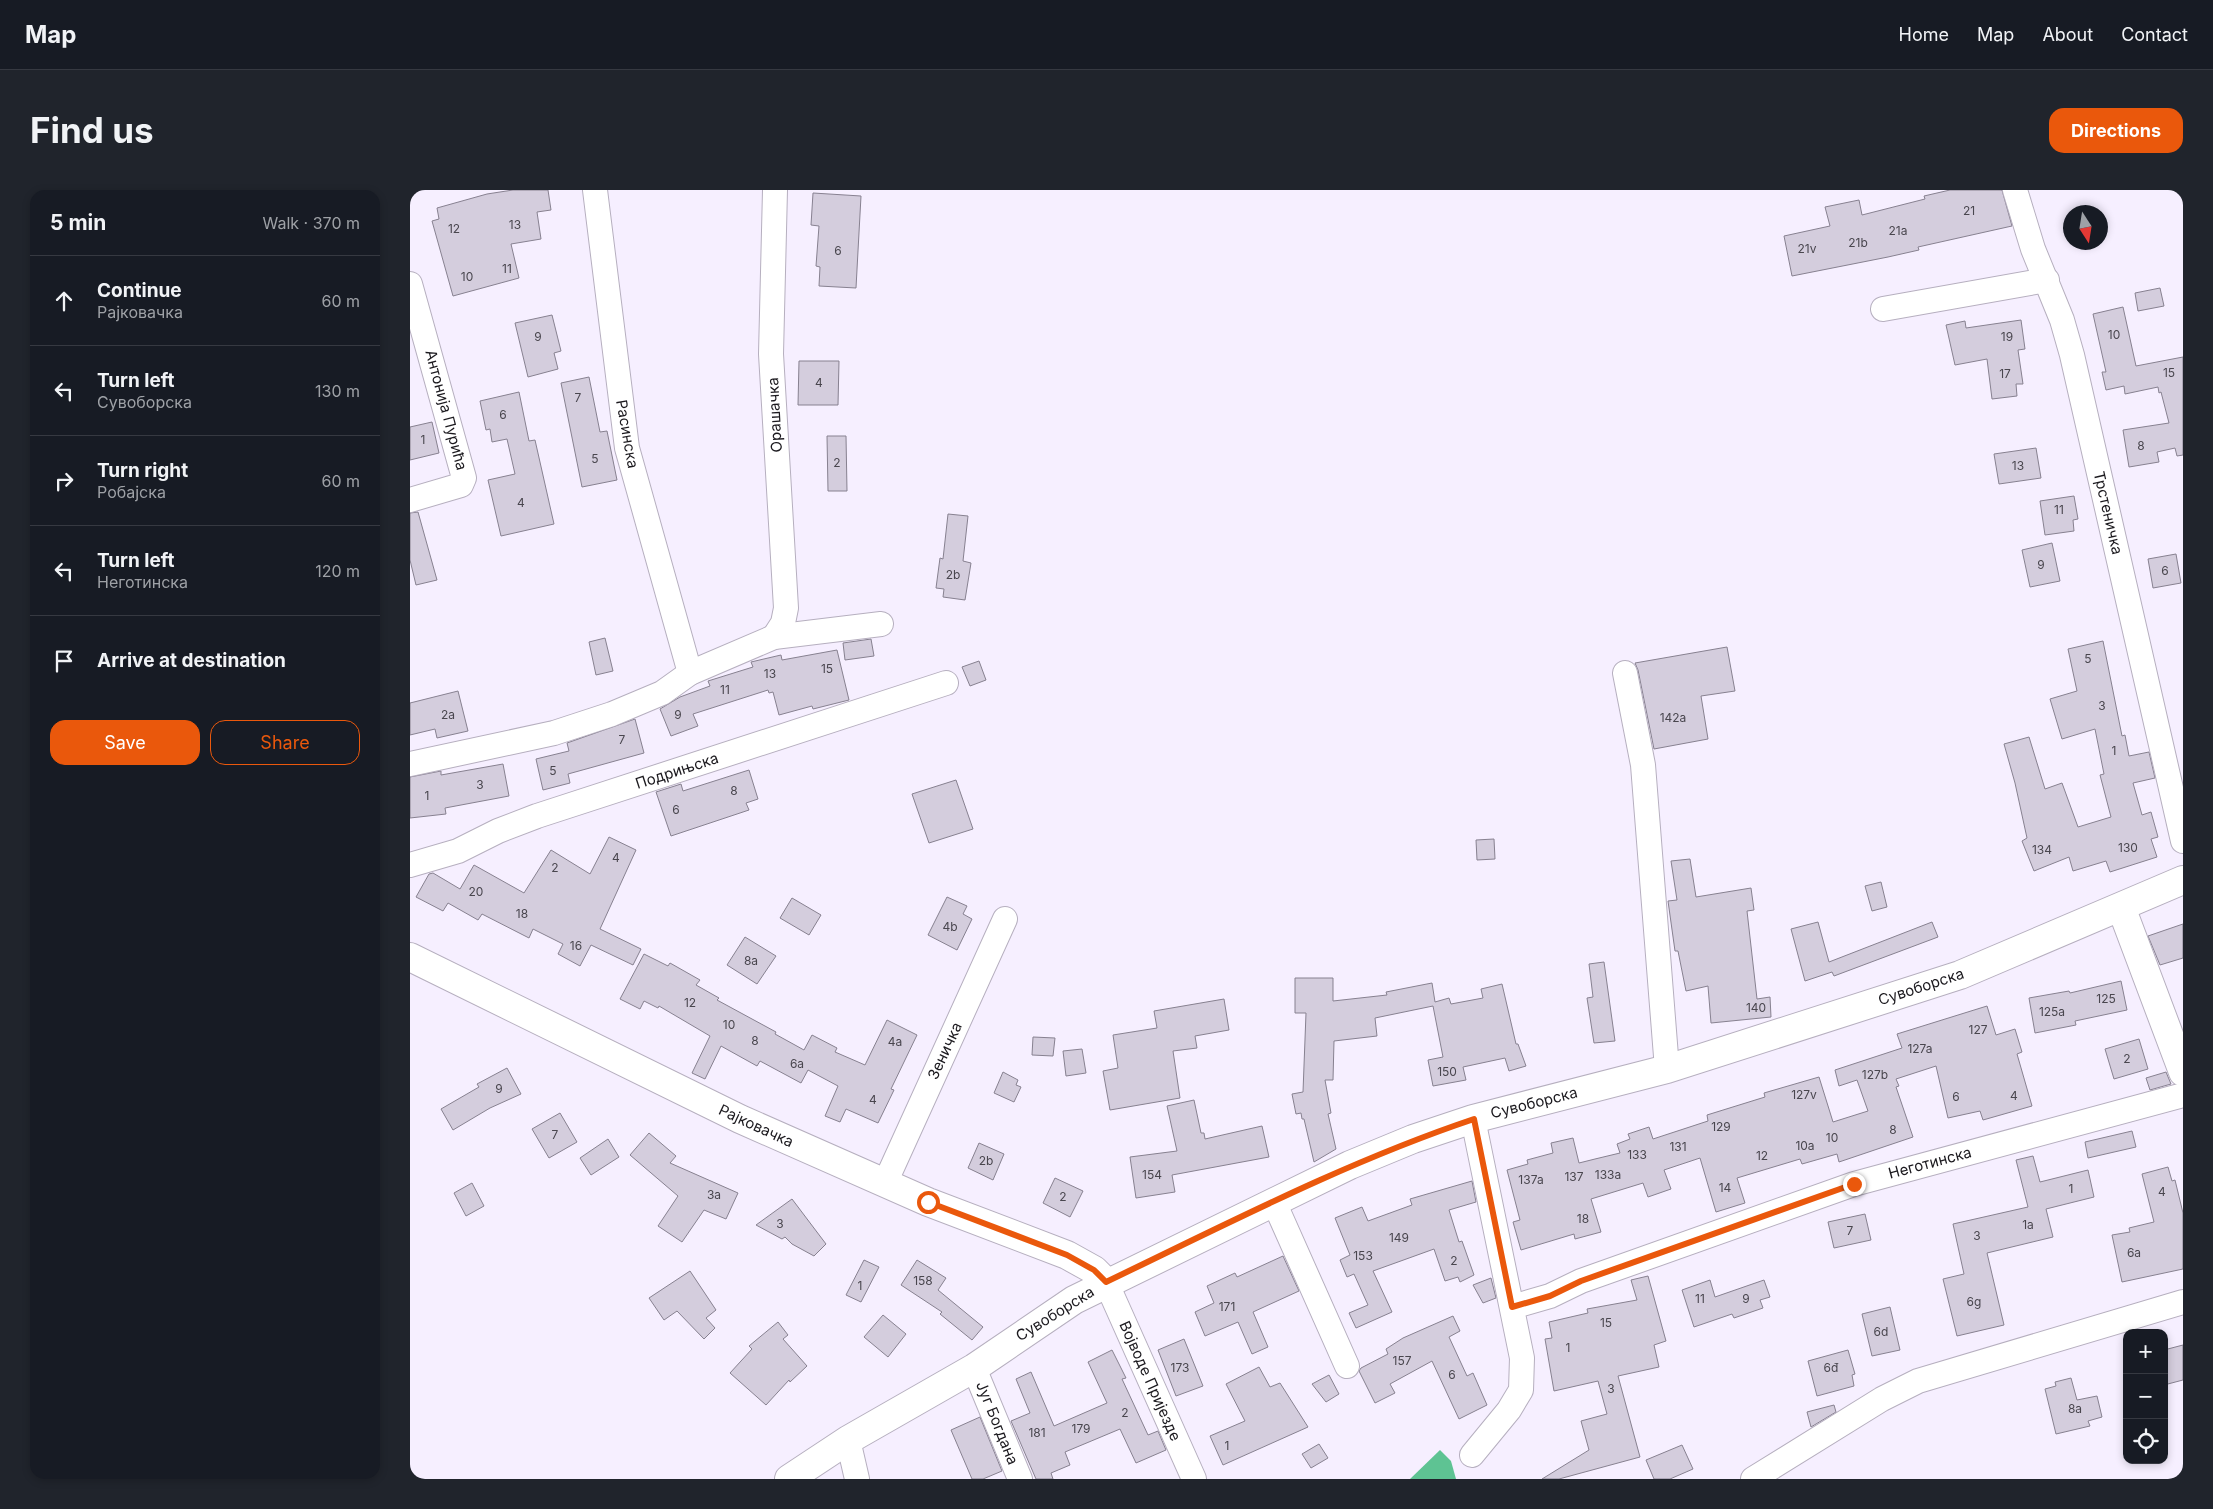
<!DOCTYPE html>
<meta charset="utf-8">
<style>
:root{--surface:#171b24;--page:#20242c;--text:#f1f3f6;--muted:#9ea1a6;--line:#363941;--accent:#ea580c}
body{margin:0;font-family:Inter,sans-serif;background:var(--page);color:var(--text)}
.controls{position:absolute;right:15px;bottom:15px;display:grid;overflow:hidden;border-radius:10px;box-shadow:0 2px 8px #0003}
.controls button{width:45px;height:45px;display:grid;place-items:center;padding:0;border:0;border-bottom:1px solid var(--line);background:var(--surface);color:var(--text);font:25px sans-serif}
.compass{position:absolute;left:1653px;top:15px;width:45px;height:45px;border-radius:50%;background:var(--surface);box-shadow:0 2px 8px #0003;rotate:168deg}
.stop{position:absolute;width:15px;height:15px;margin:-11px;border:4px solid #ea580c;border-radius:50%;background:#fff}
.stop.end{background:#ea580c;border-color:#fff;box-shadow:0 1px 5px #0008}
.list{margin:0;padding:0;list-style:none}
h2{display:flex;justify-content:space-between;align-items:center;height:65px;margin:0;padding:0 20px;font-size:21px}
h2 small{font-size:16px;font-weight:400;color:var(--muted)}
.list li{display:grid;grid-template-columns:32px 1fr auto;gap:15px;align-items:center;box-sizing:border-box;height:90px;padding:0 20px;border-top:1px solid var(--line)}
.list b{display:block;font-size:19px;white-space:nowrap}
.list p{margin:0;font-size:16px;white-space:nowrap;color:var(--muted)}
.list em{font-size:16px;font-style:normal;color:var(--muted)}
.actions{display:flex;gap:10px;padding:15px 20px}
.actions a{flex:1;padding:11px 0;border:1px solid var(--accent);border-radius:15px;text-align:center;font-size:18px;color:var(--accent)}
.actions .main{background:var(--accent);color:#fff}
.icon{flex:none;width:28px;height:28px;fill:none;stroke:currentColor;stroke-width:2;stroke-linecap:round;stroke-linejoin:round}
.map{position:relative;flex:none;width:1773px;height:1289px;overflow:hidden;border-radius:15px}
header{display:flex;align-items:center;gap:30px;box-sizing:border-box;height:70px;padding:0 25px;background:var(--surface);border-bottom:1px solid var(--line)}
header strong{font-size:24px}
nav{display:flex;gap:28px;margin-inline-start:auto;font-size:18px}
.intro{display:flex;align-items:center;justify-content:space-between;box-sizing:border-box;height:120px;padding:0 30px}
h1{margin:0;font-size:35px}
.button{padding:12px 22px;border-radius:15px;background:var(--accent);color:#fff;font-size:18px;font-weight:700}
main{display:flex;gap:30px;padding:0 30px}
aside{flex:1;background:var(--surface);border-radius:15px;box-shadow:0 2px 8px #0003}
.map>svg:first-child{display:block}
</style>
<header>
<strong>Map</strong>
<nav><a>Home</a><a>Map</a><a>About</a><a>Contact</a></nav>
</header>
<div class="intro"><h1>Find us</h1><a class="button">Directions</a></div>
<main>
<aside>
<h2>5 min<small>Walk · 370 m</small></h2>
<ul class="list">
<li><svg class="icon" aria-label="ahead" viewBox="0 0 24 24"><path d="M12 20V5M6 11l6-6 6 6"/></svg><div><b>Continue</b><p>Рајковачка</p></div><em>60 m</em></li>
<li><svg class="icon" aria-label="left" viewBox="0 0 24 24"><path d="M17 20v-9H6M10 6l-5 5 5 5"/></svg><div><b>Turn left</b><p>Сувоборска</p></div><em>130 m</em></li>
<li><svg class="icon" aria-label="right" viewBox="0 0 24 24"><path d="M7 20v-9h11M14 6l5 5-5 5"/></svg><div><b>Turn right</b><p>Робајска</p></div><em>60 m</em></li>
<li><svg class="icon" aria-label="left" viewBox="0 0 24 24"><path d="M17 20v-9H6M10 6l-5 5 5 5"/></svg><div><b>Turn left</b><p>Неготинска</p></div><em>120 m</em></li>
<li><svg class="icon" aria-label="arrive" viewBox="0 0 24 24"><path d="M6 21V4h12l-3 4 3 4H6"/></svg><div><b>Arrive at destination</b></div></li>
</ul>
<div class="actions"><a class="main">Save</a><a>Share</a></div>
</aside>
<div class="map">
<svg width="1773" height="1289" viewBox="0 0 1773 1289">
<rect width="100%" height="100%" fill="#f6efff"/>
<path fill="#5ec393" d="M1030,1260L1041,1271L1046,1289H1000Z"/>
<g fill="#d4cddd" stroke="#878190">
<path d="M103,0H138L141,20L127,22L131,49L101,54L109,88L43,106L22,31L29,29L27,18L77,4Z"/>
<path d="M1540,0H1592L1602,36L1508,57L1509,60L1478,67L1382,86L1374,46L1420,36L1415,17L1449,10L1452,25L1515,9L1514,6Z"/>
<path d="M403,3L451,6L446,98L409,96L410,77L406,76L409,36L401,35Z"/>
<path d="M1750,98L1754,116L1728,121L1725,103Z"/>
<path d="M1713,117L1726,176L1773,167V265L1767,266L1765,258L1747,262L1749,272L1719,277L1713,240L1759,233L1751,202L1749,203L1748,197L1715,204L1714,196L1696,200L1692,182H1696L1683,124Z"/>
<path d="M142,125L151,161L144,163L148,179L118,187L105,133Z"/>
<path d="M1611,130L1615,159L1608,160L1613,194H1606L1607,206L1582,209L1577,169L1545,175L1536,135L1555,131L1556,138Z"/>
<path d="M389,171H429L428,215H388Z"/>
<path d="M179,187L190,242L197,241L207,290L172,297L151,193Z"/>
<path d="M109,202L119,251L125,250L144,334L91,346L78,290L105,284L97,249L82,252L80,239L76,240L70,211Z"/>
<path d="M22,232L29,263L0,270V237Z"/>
<path d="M417,246H436L437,301H418Z"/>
<path d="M1626,258L1631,288L1589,294L1584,264Z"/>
<path d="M1664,306L1668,329L1663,330L1664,341L1635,345L1630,311Z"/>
<path d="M8,322L27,390L6,395L0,370V323Z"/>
<path d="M538,324L558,326L553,371L561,373L555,410L533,407L534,399L526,398L530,368L533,369Z"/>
<path d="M1642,353L1650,391L1620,397L1612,360Z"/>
<path d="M1766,364L1771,393L1743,398L1738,369Z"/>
<path d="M195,448L203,481L186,485L179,452Z"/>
<path d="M461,449L464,466L435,470L433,453Z"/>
<path d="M1693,451L1712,546L1715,545L1719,566L1739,562L1745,588L1723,593L1732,625L1741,622L1748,647L1741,649L1747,667L1700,682L1696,671L1663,681L1659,667L1624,681L1612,651L1617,648L1605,593L1594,554L1619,547L1635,599L1652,593L1668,637L1701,627L1690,585L1694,584L1685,539L1652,549L1640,509L1667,501L1658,459Z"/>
<path d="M1317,457L1325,501L1291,506L1298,549L1244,559L1228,480L1225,473Z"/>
<path d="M427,460L439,510L403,519L402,516L369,525L363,502L359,503L358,500L283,524L288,536L261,546L250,519L270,507L300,496L298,491L343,477L341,472L371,465L372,470Z"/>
<path d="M569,471L576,490L560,496L552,477Z"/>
<path d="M48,501L58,541L27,548L25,539L0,545V513Z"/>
<path d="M225,529L234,563L158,584L160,593L133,600L126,569L159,561L157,553Z"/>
<path d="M93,574L99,606L35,618L36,624L0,628V587L31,581V585Z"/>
<path d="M339,580L348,609L336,613L339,620L261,646L246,602L271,594L273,601Z"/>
<path d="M546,590L563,639L519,653L502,604Z"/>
<path d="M199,647L226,660L190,739L231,759L223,775L181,755L170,776L148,764L153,754L123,739L119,748L72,724L68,730L38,713L33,721L6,707L19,684L23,683L50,699L64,675L114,703L141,660L180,684Z"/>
<path d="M1084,649L1085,669L1067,670L1066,650Z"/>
<path d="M1280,669L1286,707L1341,698L1344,720L1337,721L1347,809L1360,807L1361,827L1301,833L1298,796L1276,801L1268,761H1265L1258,711L1267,710L1261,671Z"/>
<path d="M1471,692L1477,717L1462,721L1455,696Z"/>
<path d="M537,707L557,716L553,724L562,729L547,760L518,745Z"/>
<path d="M382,708L411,725L399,745L370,728Z"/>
<path d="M1408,732L1419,772L1522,732L1528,747L1424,786L1422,782L1395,791L1381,739Z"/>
<path d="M1773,734V768L1750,775L1738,746Z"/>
<path d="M335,747L366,766L347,794L317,775Z"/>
<path d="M234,764L258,776L260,773L290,790L286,795L309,808L307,810L366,842L365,844L394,860L402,845L427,858L425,862L455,875L477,830L507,845L481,899L484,900L468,933L436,919L430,932L415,926L428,896L398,880L391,893L350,871L347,876L311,856L295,889L282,883L300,846L249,816L248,818L234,811L230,819L210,809Z"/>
<path d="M1194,772L1205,851L1184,853L1177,808L1183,807L1179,774Z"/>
<path d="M885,788H923V811L977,805L976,802L1022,793L1025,812L1039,808L1041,814L1073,808L1071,799L1092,794L1106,854H1108L1116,876L1099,881L1095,868L1053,877L1056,890L1023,896L1018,870L1033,867L1023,816L965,828L967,846L924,851L923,890H915L921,923L918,924L926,959L904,972L894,929H892L891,923L886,924L882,904L893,902L896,823H885Z"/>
<path d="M1711,791L1717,820L1665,831L1666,835L1625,843L1619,808L1659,801L1660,803Z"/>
<path d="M814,809L819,840L785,846L787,858L763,861L770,908L700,920L693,881L708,878L703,845L747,838L744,821Z"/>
<path d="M1577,816L1586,845L1605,839L1612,862L1607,864L1622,916L1573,930L1570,921L1538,928L1526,876L1486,889L1489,896L1486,897L1503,947L1429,972L1427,964L1392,974L1390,969L1327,988L1335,1013L1306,1022L1290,968L1254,980L1261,999L1238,1007L1233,993L1181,1009L1191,1042L1165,1049L1164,1044L1111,1060L1103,1032L1110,1030L1097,980L1118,974L1117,970L1143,963L1141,953L1163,948L1169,973L1185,969L1210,963L1207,954L1220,949L1218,944L1239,937L1243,949L1298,931L1297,925L1355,907L1354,903L1409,887L1423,932L1458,921L1447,890L1429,896L1425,880L1492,858L1487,844Z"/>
<path d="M623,847L645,848L643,866L622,865Z"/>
<path d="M1729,849L1738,879L1704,889L1695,859Z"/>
<path d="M672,859L676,883L656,886L653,861Z"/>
<path d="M97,878L111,904L80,918L43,940L31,919L69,897L67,894Z"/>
<path d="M593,882L608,890L606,895L611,897L604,912L584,903Z"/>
<path d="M1756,882L1761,894L1740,900L1736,888Z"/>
<path d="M784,910L791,943H794L795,949L852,936L859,967L762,985L765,1002L726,1008L720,967L767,961L757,916Z"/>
<path d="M150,923L167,952L139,968L122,939Z"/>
<path d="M1722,941L1726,957L1678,968L1675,952Z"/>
<path d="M239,943L266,966L260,973L328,1003L316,1029L294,1020L272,1052L248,1036L268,1006L220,965Z"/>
<path d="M198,949L209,967L181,985L170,968Z"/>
<path d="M569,953L594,964L583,990L558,978Z"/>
<path d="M1623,966L1630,992L1678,980L1684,1007L1636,1019L1643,1047L1577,1063L1594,1135L1547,1146L1533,1089L1554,1084L1543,1034L1618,1017L1606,970Z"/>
<path d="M1758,977L1762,991L1765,990L1773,1023V1079L1712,1092L1702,1045L1720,1042L1719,1038L1744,1032L1732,984Z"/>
<path d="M645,988L673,1001L660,1027L633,1013Z"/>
<path d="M1062,991L1066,1012L1039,1020L1049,1052L1052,1051L1064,1085L1050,1092L1048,1087L1035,1091L1024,1059L963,1081L982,1122L946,1138L939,1123L958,1115L944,1084L937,1087L930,1070L940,1065L925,1028L952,1017L958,1031L1002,1015L1000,1009Z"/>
<path d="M62,993L74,1016L56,1026L44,1003Z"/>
<path d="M382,1009L416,1054L404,1066L382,1054L375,1047L372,1049L346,1035Z"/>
<path d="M1455,1024L1461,1050L1424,1058L1418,1032Z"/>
<path d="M873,1066L889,1101L843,1122L858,1157L842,1164L828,1132L795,1146L785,1122L804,1113L797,1096L825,1083L827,1087Z"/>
<path d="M454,1070L469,1077L451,1112L436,1105Z"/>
<path d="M507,1070L536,1088L528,1100L573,1137L562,1150L530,1124L532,1122L491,1095Z"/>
<path d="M280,1081L306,1120L296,1128L305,1138L294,1149L267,1121L254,1130L239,1108Z"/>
<path d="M1238,1086L1256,1151L1244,1155L1249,1177L1208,1186L1230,1267L1149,1289H1132L1179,1260L1171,1231L1197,1224L1188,1191L1144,1201L1135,1149L1142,1148L1139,1132L1178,1123L1177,1119L1227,1110L1221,1090Z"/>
<path d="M1081,1088L1086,1108L1073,1113L1063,1095Z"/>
<path d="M1300,1090L1305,1107L1354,1090L1360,1107L1350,1110L1353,1118L1324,1128L1322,1124L1284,1137L1272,1100Z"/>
<path d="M1480,1117L1490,1160L1462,1166L1452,1124Z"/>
<path d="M473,1125L496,1144L478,1167L454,1147Z"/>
<path d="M1043,1126L1050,1141L1039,1147L1057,1186L1063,1183L1077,1215L1049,1229L1022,1171L980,1194L985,1203L965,1213L949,1181L951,1178L978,1164L976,1159L993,1148Z"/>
<path d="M368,1132L378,1145L373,1149L397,1176L380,1192L379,1190L356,1215L320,1183L342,1159L339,1156Z"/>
<path d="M774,1149L793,1196L766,1206L748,1160Z"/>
<path d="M1773,1155V1190L1754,1195V1160Z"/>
<path d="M702,1160L716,1188L712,1189L738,1245L748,1241L756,1260L726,1273L710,1239L655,1262L660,1275L641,1283L643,1289H626L601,1231L620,1223L606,1189L621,1182L644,1236L697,1213L678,1172Z"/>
<path d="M1438,1160L1445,1184L1442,1185L1444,1196L1407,1206L1398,1171Z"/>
<path d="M849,1177L860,1197L870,1193L898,1237L813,1275L800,1246L835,1231L816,1194Z"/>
<path d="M919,1185L929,1204L916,1212L902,1194Z"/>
<path d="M1661,1188L1667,1210L1687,1206L1692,1227L1678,1231L1680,1236L1646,1244L1635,1199L1646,1196L1645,1192Z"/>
<path d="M1424,1215L1426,1222L1401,1237L1397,1222Z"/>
<path d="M570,1227L592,1281L573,1289H562L541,1240Z"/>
<path d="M909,1254L918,1268L901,1278L892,1264Z"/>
<path d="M1272,1255L1283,1279L1260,1289H1244L1236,1270Z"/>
</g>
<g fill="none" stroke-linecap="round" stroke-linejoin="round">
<g stroke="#b6afbf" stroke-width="26">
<g id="minor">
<path d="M185,0L217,258L280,483"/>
<path d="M1605,0L1623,59L1652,130L1662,165L1773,651"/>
<path d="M0,94L54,288L51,295L0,310"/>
<path d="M1473,119L1637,90"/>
<path d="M364,447L373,433L376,418L361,164L365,0"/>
<path d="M1215,483L1233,575L1257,879"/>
<path d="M0,574L144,543L202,524L252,503L280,483L364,447L471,434"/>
<path d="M0,675L48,661L88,641L127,626L536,493"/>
<path d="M475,993L595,729"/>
<path d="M864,1012L937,1176"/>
<path d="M696,1092L784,1289"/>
<path d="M1102,1117L1140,1106L1171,1091L1444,994L1773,905"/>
<path d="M564,1178L610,1289"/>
<path d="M438,1250L447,1289"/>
<path d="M1062,1265L1099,1220L1111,1200L1112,1168L1063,929"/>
<path d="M1343,1289L1472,1209L1508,1191L1773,1112"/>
</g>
</g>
<g stroke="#b6afbf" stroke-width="30">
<path id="tertiary" d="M1711,717L1773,882"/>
</g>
<g stroke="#b6afbf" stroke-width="30">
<g id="secondary">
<path d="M0,767L330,929L518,1012L657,1065L684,1080L696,1092"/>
<path d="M379,1289L438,1250L564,1178L664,1110L940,975L1003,949L1063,929L1257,879L1550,785L1773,690"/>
</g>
</g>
<use href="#minor" stroke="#fff" stroke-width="24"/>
<use href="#tertiary" stroke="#fff" stroke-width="28"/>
<use href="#secondary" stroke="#fff" stroke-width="28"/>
</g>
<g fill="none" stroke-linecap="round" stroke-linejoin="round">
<path stroke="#ea580c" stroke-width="6" d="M518,1012L657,1065L684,1080L696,1092C817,1034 936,972 1064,929L1102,1117L1140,1106L1171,1091L1444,994"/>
</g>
<g text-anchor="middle" stroke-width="4.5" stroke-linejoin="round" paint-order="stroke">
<g font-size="12" fill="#49464e">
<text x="1559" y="25">21</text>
<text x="105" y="39">13</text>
<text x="44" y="43">12</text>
<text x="1488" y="45">21a</text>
<text x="1448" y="57">21b</text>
<text x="1397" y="63">21v</text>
<text x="428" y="65">6</text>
<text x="97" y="83">11</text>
<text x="57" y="91">10</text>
<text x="1704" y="149">10</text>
<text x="128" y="151">9</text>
<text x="1597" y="151">19</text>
<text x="1759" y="187">15</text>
<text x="1595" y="188">17</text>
<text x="409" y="197">4</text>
<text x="168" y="212">7</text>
<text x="93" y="229">6</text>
<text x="13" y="254">1</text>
<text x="1731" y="260">8</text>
<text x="185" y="273">5</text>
<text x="427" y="277">2</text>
<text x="1608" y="280">13</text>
<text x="111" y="317">4</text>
<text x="1649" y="324">11</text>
<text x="1631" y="379">9</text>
<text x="1755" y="385">6</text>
<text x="543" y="389">2b</text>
<text x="1678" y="473">5</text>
<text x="417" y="483">15</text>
<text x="360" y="488">13</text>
<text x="315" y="504">11</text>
<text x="1692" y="520">3</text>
<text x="38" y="529">2a</text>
<text x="268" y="529">9</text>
<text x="1263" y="532">142a</text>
<text x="212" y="554">7</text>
<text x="1704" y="565">1</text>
<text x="143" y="585">5</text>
<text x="70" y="599">3</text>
<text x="324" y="605">8</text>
<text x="17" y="610">1</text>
<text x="266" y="624">6</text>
<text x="1718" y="662">130</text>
<text x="1632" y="664">134</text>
<text x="206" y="672">4</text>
<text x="145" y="682">2</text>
<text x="66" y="706">20</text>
<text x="112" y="728">18</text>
<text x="540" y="741">4b</text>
<text x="166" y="760">16</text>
<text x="341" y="775">8a</text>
<text x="1696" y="813">125</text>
<text x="280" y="817">12</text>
<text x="1346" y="822">140</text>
<text x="1642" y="826">125a</text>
<text x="319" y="839">10</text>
<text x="1568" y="844">127</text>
<text x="345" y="855">8</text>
<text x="485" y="856">4a</text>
<text x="1510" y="863">127a</text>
<text x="1717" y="873">2</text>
<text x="387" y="878">6a</text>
<text x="1037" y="886">150</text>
<text x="1465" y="889">127b</text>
<text x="89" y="903">9</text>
<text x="1394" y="909">127v</text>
<text x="1604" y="910">4</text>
<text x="1546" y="911">6</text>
<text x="463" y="914">4</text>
<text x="1311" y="941">129</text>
<text x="1483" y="944">8</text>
<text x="145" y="949">7</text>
<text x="1422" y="952">10</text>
<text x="1395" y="960">10a</text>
<text x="1268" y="961">131</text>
<text x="1227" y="969">133</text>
<text x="1352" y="970">12</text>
<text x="576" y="975">2b</text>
<text x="742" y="989">154</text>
<text x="1198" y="989">133a</text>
<text x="1164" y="991">137</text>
<text x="1121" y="994">137a</text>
<text x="1315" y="1002">14</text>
<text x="1661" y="1003">1</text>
<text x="1752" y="1006">4</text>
<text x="304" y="1009">3a</text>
<text x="653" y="1011">2</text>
<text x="1173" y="1033">18</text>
<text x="370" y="1038">3</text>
<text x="1618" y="1039">1a</text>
<text x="1440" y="1045">7</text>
<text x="1567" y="1050">3</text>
<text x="989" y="1052">149</text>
<text x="1724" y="1067">6a</text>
<text x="953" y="1070">153</text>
<text x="1044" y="1075">2</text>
<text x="513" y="1095">158</text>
<text x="450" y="1100">1</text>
<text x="1290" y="1113">11</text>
<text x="1336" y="1113">9</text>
<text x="1564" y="1116">6g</text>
<text x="817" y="1121">171</text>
<text x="1196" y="1137">15</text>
<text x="1471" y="1146">6d</text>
<text x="1158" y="1162">1</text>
<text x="992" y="1175">157</text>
<text x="770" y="1182">173</text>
<text x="1421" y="1182">6đ</text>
<text x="1042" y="1189">6</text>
<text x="1201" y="1203">3</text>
<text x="1665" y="1223">8a</text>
<text x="715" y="1227">2</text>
<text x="671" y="1243">179</text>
<text x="627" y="1247">181</text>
<text x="817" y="1260">1</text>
</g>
<g font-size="15" fill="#1b191e" stroke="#fff">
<text transform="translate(36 220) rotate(75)" y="5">Антонија Пурића</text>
<text transform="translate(365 225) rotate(-93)" y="5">Орашачка</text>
<text transform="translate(217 244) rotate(80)" y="5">Расинска</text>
<text transform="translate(1698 323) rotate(77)" y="5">Трстеничка</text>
<text transform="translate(267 581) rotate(-18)" y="5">Подрињска</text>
<text transform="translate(1511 797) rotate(-18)" y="5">Сувоборска</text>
<text transform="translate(535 861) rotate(-65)" y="5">Зеничка</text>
<text transform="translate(1124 913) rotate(-14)" y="5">Сувоборска</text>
<text transform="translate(346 936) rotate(25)" y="5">Рајковачка</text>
<text transform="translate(1520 973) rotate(-15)" y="5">Неготинска</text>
<text transform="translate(645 1124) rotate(-32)" y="5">Сувоборска</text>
<text transform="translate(740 1191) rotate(66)" y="5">Војводе Пријезде</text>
<text transform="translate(587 1233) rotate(68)" y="5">Југ Богдана</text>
</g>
</g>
</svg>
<div class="controls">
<button>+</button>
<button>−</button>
<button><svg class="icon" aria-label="locate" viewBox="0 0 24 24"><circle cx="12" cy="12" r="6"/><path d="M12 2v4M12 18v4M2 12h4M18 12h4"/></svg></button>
</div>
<svg class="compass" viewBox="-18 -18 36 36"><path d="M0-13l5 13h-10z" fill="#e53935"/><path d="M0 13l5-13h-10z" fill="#9ea1a6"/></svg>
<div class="stop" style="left:518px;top:1012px"></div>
<div class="stop end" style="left:1444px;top:994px"></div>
</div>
</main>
